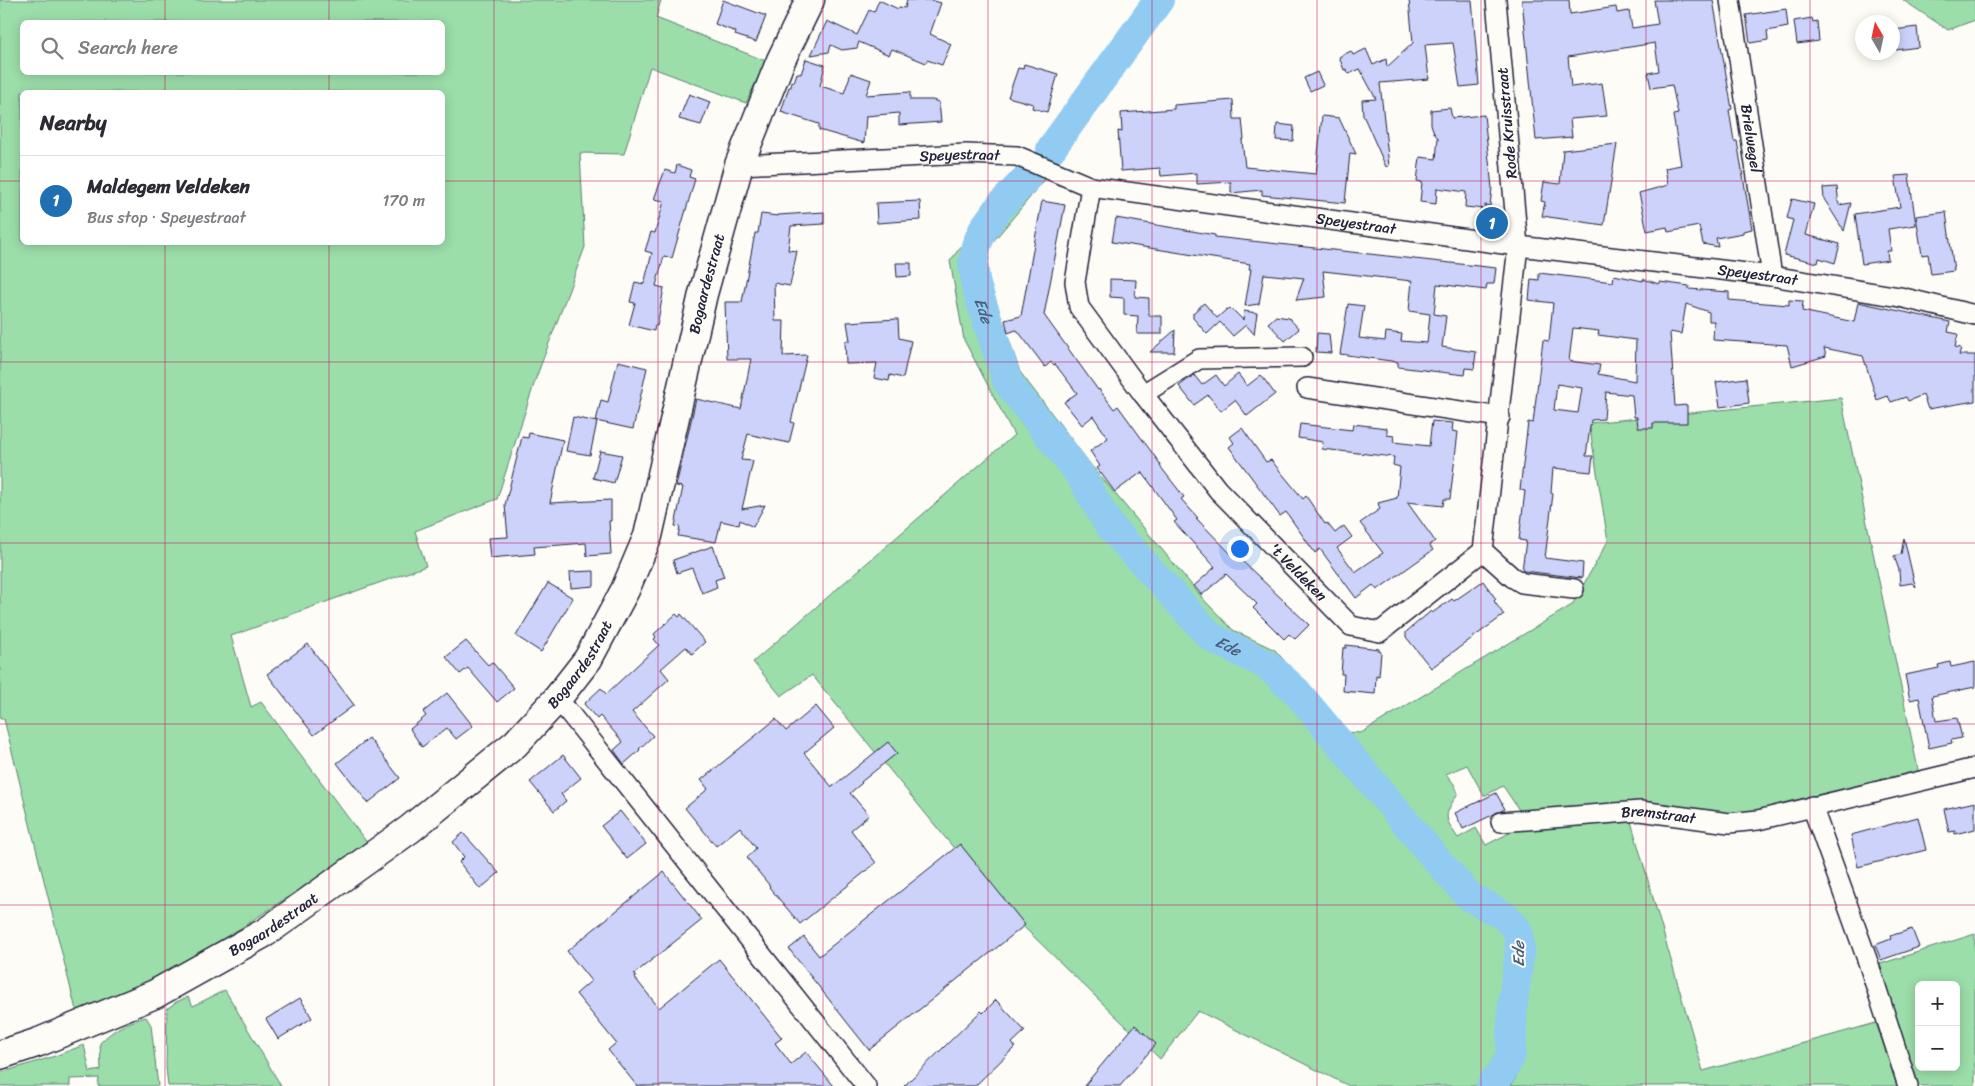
<!DOCTYPE html>
<meta charset="utf-8">
<style>
:root{--surface:#fff;--page:#f2f2f3;--text:#2b2b33;--muted:#7c7c81;--line:#e1e1e2;--accent:#1f6fb2}
body{margin:0;font-family:Sriracha,sans-serif;background:var(--page);color:var(--text)}
.controls{position:absolute;right:15px;bottom:15px;display:grid;overflow:hidden;border-radius:8px;box-shadow:0 2px 12px #0003}
.controls button{width:45px;height:45px;display:grid;place-items:center;padding:0;border:0;border-bottom:1px solid var(--line);background:var(--surface);color:var(--text);font:25px sans-serif}
.compass{position:absolute;left:1855px;top:15px;width:45px;height:45px;border-radius:50%;background:var(--surface);box-shadow:0 2px 12px #0003;rotate:351deg}
.you{position:absolute;left:1239px;top:548px;width:18px;height:18px;margin:-12px;border:4px solid #fff;border-radius:50%;background:#1a73e8;box-shadow:0 0 0 8px #1a73e833}
.badge{display:grid;place-items:center;width:32px;height:32px;border-radius:50%;background:var(--accent);color:#fff;font-size:16px;font-weight:700}
.pin{position:absolute;translate:-50% -50%;border:2px solid #fff;box-shadow:0 1px 5px #0006}
.list{margin:0;padding:0;list-style:none}
h2{display:flex;justify-content:space-between;align-items:center;height:65px;margin:0;padding:0 20px;font-size:21px}
h2 small{font-size:16px;font-weight:400;color:var(--muted)}
.list li{display:grid;grid-template-columns:32px 1fr auto;gap:15px;align-items:center;box-sizing:border-box;height:90px;padding:0 20px;border-top:1px solid var(--line)}
.list b{display:block;font-size:19px;white-space:nowrap}
.list p{margin:0;font-size:16px;white-space:nowrap;color:var(--muted)}
.list em{font-size:16px;font-style:normal;color:var(--muted)}
.icon{flex:none;width:28px;height:28px;fill:none;stroke:currentColor;stroke-width:2;stroke-linecap:round;stroke-linejoin:round}
.map{position:relative;flex:none;width:1975px;height:1086px;overflow:hidden}
.search{position:absolute;background:var(--surface);box-shadow:0 2px 12px #0003;left:20px;top:20px;width:425px;height:55px;display:flex;align-items:center;gap:12px;box-sizing:border-box;padding:0 18px;border-radius:8px;color:var(--muted);font-size:19px}
.panel{position:absolute;background:var(--surface);box-shadow:0 2px 12px #0003;left:20px;top:90px;width:425px;height:155px;border-radius:8px}
.map>svg:first-child{display:block}
</style>
<div class="map">
<svg width="1975" height="1086" viewBox="0 0 1975 1086">
<rect width="100%" height="100%" fill="#fdfcf7"/>
<filter id="ink" filterUnits="userSpaceOnUse"><feTurbulence type="fractalNoise" baseFrequency=".02" numOctaves="2"/><feDisplacementMap in="SourceGraphic" scale="10" xChannelSelector="R" yChannelSelector="G"/><feConvolveMatrix kernelMatrix="1 2 1 2 8 2 1 2 1" color-interpolation-filters="sRGB"/></filter>
<g filter="url(#ink)">
<g fill="#9bdea9" stroke="#5e8072" fill-rule="evenodd">
<path d="M0,0H661L656,18L766,61L746,103L650,67L624,154L580,153L585,247L536,378L497,499L415,531L426,566L231,636L251,707L261,702L368,844L241,928L162,975L77,1014L4,719H0ZM22,22H442V72H22ZM22,92H442V242H22Z"/>
<path d="M1903,0H1975V20L1948,30Z"/>
<path d="M1020,167L1047,177L981,256L1020,372L1091,465L1206,602L1233,630L1275,650L1346,732L1361,733L1572,605L1608,541L1589,423L1841,398L1919,774L1751,813L1726,816L1521,813L1503,786L1484,796L1467,765L1446,774L1454,784L1458,793C1444,816 1443,816 1458,838L1476,828L1486,845L1523,826L1630,818L1703,1071L1876,1023L1898,1086H1511L1516,1077L1522,1044L1526,969L1529,949L1526,928L1513,913L1488,899L1452,871L1390,797L1378,806L1433,870L1455,891L1498,926L1507,938L1512,956L1504,1004L1505,1036L1501,1059L1482,1086H1349L1198,1011L1160,1059L998,902L812,675L781,696L753,662L1014,435L964,340L950,261Z"/>
<path d="M1975,934V1086H1916L1877,965ZM1919,985H1956V1067H1919Z"/>
<path d="M225,990L281,1086H168L166,1068L167,1009L176,1002L188,997L193,1006Z"/>
<path d="M146,1017L151,1025L158,1086H98L99,1078L70,1079V1086H0V1073L55,1056L84,1045L90,1072L101,1070L100,1043C113,1029 128,1022 146,1017Z"/>
</g>
<g fill="none" stroke-linecap="round" stroke-linejoin="round">
<g stroke="#91cbf1" stroke-width="30">
<path d="M1051,149L1159,0"/>
<path id="s1" d="M1027,178L1001,205L984,228L976,246L973,264L976,286L1008,383L1079,473L1109,525L1211,637L1267,665L1297,692L1441,865L1469,896L1506,917L1518,931L1520,950L1513,1001L1511,1055L1502,1072L1491,1086"/>
</g>
</g>
<g fill="#ccd2fa" stroke="#22223b" fill-rule="evenodd">
<path d="M723,0L766,16L756,42L735,35L736,32L715,24Z"/>
<path d="M879,0L898,9L899,7L905,8L907,0H931L941,3L930,34L951,44L942,65L927,60L926,63L892,49L889,55L859,42L857,48L842,50L831,45L829,52L811,55L827,21L857,35L869,10L874,12Z"/>
<path d="M1409,0H1472L1479,85L1460,87L1453,43L1425,45L1429,79L1380,83L1389,166L1386,167L1363,115L1362,100L1376,99L1360,69L1349,74L1346,69L1344,70L1339,57L1351,51L1353,55L1366,49L1373,65L1386,59L1387,67L1413,43Z"/>
<path d="M1522,0H1569L1570,14L1616,7L1617,13L1629,11L1632,28L1658,24L1654,0H1713L1732,109L1729,110L1734,141H1737L1752,229L1743,231V233L1716,238L1718,247L1703,244L1699,226L1668,232L1667,227L1647,231L1639,193L1668,185L1665,168L1681,165L1673,115L1678,114L1672,85L1651,88L1648,73L1659,71L1655,43L1568,57L1571,87L1602,83L1607,116L1570,119L1572,137L1536,140Z"/>
<path d="M1786,9L1788,27L1767,31L1768,40L1750,43L1746,15Z"/>
<path d="M1812,18L1813,22L1817,21L1819,41L1797,44L1794,21Z"/>
<path d="M1917,27L1919,47L1896,50L1894,30Z"/>
<path d="M806,59L825,65L820,86L844,93L851,73L871,80L866,95L910,92V100H932L939,102L941,122L899,125V113L866,116L864,143L819,130V124L781,112L789,87H791L792,81L794,82L797,73L801,74Z"/>
<path d="M1024,64L1058,74L1047,112L1032,108L1033,104L1008,97L1018,68L1023,69Z"/>
<path d="M1317,72L1323,85L1310,91L1304,78Z"/>
<path d="M689,94L710,102L701,125L679,119Z"/>
<path d="M1233,100L1234,119H1242L1244,139L1242,140L1245,167L1316,174L1322,116L1339,118L1356,154L1350,153L1345,203L1262,195V190L1231,193V182L1197,184V173L1161,176L1160,168L1121,171L1118,131L1122,132L1121,113L1174,109V105Z"/>
<path d="M1450,108L1452,118L1484,115L1492,188L1490,206L1485,205V209L1465,207L1466,192L1437,188L1436,204L1420,202L1422,182L1417,181L1420,157L1436,159L1438,138L1434,133L1431,124V110Z"/>
<path d="M1277,124L1294,126L1293,141L1276,140Z"/>
<path d="M1617,144L1604,225L1542,216L1545,202L1541,201L1544,182L1560,184L1563,150Z"/>
<path d="M677,165L691,170L689,177L695,179L672,258L664,256L656,286L664,288L657,326L655,325L654,331L629,325L635,303L630,302L635,282L644,284L652,253L645,251L651,232L655,233L664,201L654,199L665,170L675,173Z"/>
<path d="M1909,175L1916,225L1888,229L1891,251H1887L1888,260L1862,264L1855,214L1900,207L1895,176Z"/>
<path d="M1837,187L1839,205L1851,203L1844,231L1824,199L1823,188Z"/>
<path d="M1792,199L1814,204L1806,235L1840,244L1835,263L1819,258L1818,263L1784,255L1793,220L1787,218Z"/>
<path d="M920,201L921,220L877,223L876,203Z"/>
<path d="M1042,201L1065,205L1044,315L1098,390L1099,389L1114,409L1118,406L1161,465L1160,466L1184,497L1181,499L1198,518H1196L1233,556L1235,554L1309,625L1295,639L1289,634L1284,639L1253,608L1257,604L1226,574L1202,595L1194,586L1215,567L1174,522L1177,520L1142,472L1115,492L1097,468L1100,466L1090,451L1108,438L1093,416L1082,425L1064,402L1077,393L1055,364L1054,365L1051,362L1045,367L1018,331L1016,330L1008,333L1005,320L1021,316Z"/>
<path d="M824,212V224L791,226L788,250L797,251L790,286L774,283L775,321H784L783,356L807,355L791,422L794,423L789,443L748,434L741,460L753,461L742,509L765,505L753,527L740,520L739,525L721,521L716,542L678,536L680,527L675,526L683,487L676,486L696,399L741,409L751,359H727L725,302H742L755,233H758L761,214L778,216V215Z"/>
<path d="M1946,212L1954,271L1931,274L1928,254L1922,255L1916,216Z"/>
<path d="M1116,218L1215,235V237L1496,268L1494,284H1487L1486,290L1437,284L1434,314L1446,316L1442,347L1476,352L1474,369L1466,368L1465,375L1398,367V362L1340,354L1348,304L1364,306L1359,338L1385,341L1386,332L1402,334L1401,341L1427,343L1430,314L1409,311L1412,281L1323,271L1326,297L1296,300L1304,278L1264,274L1259,304L1245,306L1251,269H1249L1250,264L1112,242Z"/>
<path d="M896,263H911V276L897,277Z"/>
<path d="M1539,273L1613,282L1614,275L1643,281V279L1659,284L1660,282L1689,286V289L1729,292V300L1789,305V300L1803,301L1802,311L1854,322L1858,302L1950,322L1948,332L1958,334L1955,347L1961,348L1959,355H1975V401L1928,409L1923,395L1908,401L1906,397L1891,402L1888,396L1877,400L1863,356L1824,348L1826,356L1792,366L1787,345L1713,340L1714,321H1709V312L1686,304L1681,334L1670,332L1675,406L1687,405V423H1653V428H1638L1637,417H1634L1632,395L1606,392L1604,419L1591,420L1586,456H1593L1591,472L1553,468L1551,493L1553,494L1545,558L1583,563L1582,578L1524,571L1522,570L1526,541L1519,540L1525,491L1520,490L1528,422L1533,423L1543,340L1549,341L1553,303L1529,300L1531,279L1539,280ZM1573,328L1599,331L1598,335L1636,340L1635,381L1598,374L1600,365L1569,361ZM1557,384L1582,388L1578,413L1554,410Z"/>
<path d="M1110,279L1136,280L1135,297L1149,298V316H1162V334H1137L1138,316L1124,315V298L1110,297Z"/>
<path d="M1204,303L1217,318L1227,309L1233,310L1243,320L1244,311L1257,313L1254,334L1246,325L1233,336L1220,322L1207,334L1193,318V313Z"/>
<path d="M1276,316L1289,318L1299,329L1285,341L1268,323Z"/>
<path d="M898,319L899,338L911,341L903,378L890,375L889,381L874,378L877,363L846,364L845,341H850L847,322Z"/>
<path d="M1175,330L1174,352H1150Z"/>
<path d="M1317,333L1329,334L1331,353L1316,352Z"/>
<path d="M618,361L647,368L633,429L596,421L601,400L608,402Z"/>
<path d="M1238,374L1247,386L1261,375L1275,394L1247,416L1235,400L1221,411L1208,395L1194,405L1179,386L1194,375L1202,385L1216,375L1224,386Z"/>
<path d="M1746,378L1749,403L1720,407L1716,382Z"/>
<path d="M573,417L597,422L590,455L566,451Z"/>
<path d="M1432,421L1453,423L1452,431L1458,432L1450,499H1444L1443,506L1407,502L1435,541L1429,545L1433,550L1377,590L1373,585L1356,598L1320,549L1315,553L1286,512L1280,516L1229,447L1234,443L1230,437L1242,428L1266,462L1271,460L1303,499L1306,496L1325,524L1327,523L1335,533L1344,526L1352,537L1337,548L1355,572L1383,553L1360,523L1380,509L1378,503L1397,498L1400,467L1393,465L1394,457L1322,449L1323,442L1298,438L1300,424L1352,430L1353,424L1387,428V435L1394,436L1393,442L1429,446Z"/>
<path d="M529,433L563,440L550,503L611,500V521H609L611,554L587,556L586,543L534,547L535,554L490,558L488,538L508,537L505,505L522,437L528,438Z"/>
<path d="M600,451L622,455L614,483L593,478Z"/>
<path d="M1904,538L1914,581L1916,587L1912,583L1900,585L1899,570L1894,556L1901,554Z"/>
<path d="M713,546L724,577L715,580L717,587L702,593L692,568L677,573L673,560Z"/>
<path d="M594,571V586L571,588L570,572Z"/>
<path d="M1483,581L1496,599L1494,601L1504,615L1431,668L1406,637V632L1431,611L1432,613L1452,599L1454,601Z"/>
<path d="M548,583L573,598L541,652L516,636Z"/>
<path d="M676,614L679,617L681,614L705,642L692,654L686,647L661,669L669,679L632,712L653,736L639,749L640,750L624,764L614,750L623,742L600,716L597,719L584,704L601,688L606,694L659,645L654,639L656,637L654,634Z"/>
<path d="M466,641L488,665L492,662L514,688L497,702L468,668L460,674L446,657Z"/>
<path d="M308,644L354,705L314,735L267,674Z"/>
<path d="M1346,645L1379,649V651L1381,652L1379,676L1376,675L1375,694L1343,691L1344,674H1341L1343,648H1346Z"/>
<path d="M1950,662L1951,667L1975,662V687L1932,696L1936,721L1957,718L1962,738L1951,740L1952,743L1929,748L1919,698L1910,700L1905,675L1939,668L1938,665Z"/>
<path d="M447,693L473,726L456,739L447,728L422,747L410,729L426,716L423,712Z"/>
<path d="M816,706L834,728L804,753L832,787L888,742L897,753L861,782L862,783L850,793L869,815L851,830L876,863L800,924L769,887L770,886L747,858L756,848L740,827L716,846L685,808L708,789L701,780L776,719L786,731Z"/>
<path d="M369,738L400,778L368,803L337,763Z"/>
<path d="M563,755L581,778L561,794L566,801L554,811L530,782Z"/>
<path d="M1496,793L1505,809L1463,829L1455,813Z"/>
<path d="M1975,802V829L1955,834V831L1949,832L1944,809Z"/>
<path d="M620,811L646,844L627,859L601,826Z"/>
<path d="M1918,817L1926,850L1858,867L1851,835Z"/>
<path d="M463,833L499,873L480,889L459,862L464,857L453,842Z"/>
<path d="M960,844L1025,925L869,1050L789,949L804,937L819,956Z"/>
<path d="M664,872L702,920L634,974L636,977L635,978L659,1008L719,959L782,1038L775,1043L791,1064L806,1052L834,1086H637L608,1050L616,1043L576,994L591,981L567,951Z"/>
<path d="M1912,929L1919,947L1881,960L1875,945L1891,939L1890,936Z"/>
<path d="M300,998L312,1018L278,1039L266,1019Z"/>
<path d="M996,1000L1025,1031L1012,1043L1015,1047L975,1086H904L981,1011L983,1013Z"/>
<path d="M1135,1025L1156,1044L1120,1086H1084Z"/>
</g>
<g fill="none" stroke-linecap="round" stroke-linejoin="round">
<g stroke="#22223b" stroke-width="22">
<g id="street">
<path id="s2" d="M1730,0L1772,276"/>
<path id="s3" d="M739,165L966,154L1017,156L1091,187L1518,246L1772,276L1900,297L1975,315"/>
<path id="s4" d="M1091,187L1075,282L1079,307L1143,394L1218,490L1351,626L1380,632L1483,551L1518,246L1496,0"/>
<path d="M1307,388L1500,417"/>
<path d="M1143,394L1199,359L1302,357"/>
<path d="M1483,551L1512,577L1522,583L1574,589"/>
<path d="M556,700L567,710L866,1086"/>
<path d="M1812,806L1868,962L1908,1086"/>
<path id="s5" d="M1501,822L1640,811L1729,823L1758,820L1975,768"/>
</g>
</g>
<g stroke="#22223b" stroke-width="31">
<g id="secondary">
<path id="s6" d="M0,1055L39,1042L155,994L266,932L410,829L515,744L556,700L588,659L625,590L648,536L703,294L739,165L781,60L810,0"/>
</g>
</g>
<use href="#street" stroke="#fdfcf7" stroke-width="19"/>
<use href="#secondary" stroke="#fdfcf7" stroke-width="28"/>
</g>
</g>
<path fill="none" stroke="#c2185b" stroke-width="1" stroke-opacity="0.55" d="M165,0V22M329,0V22M494,0V1086M658,0V1086M823,0V1086M988,0V1086M1152,0V1086M1317,0V1086M1481,0V1086M1646,0V1086M1810,0V1086M165,72V92M329,72V92M0,181H22M442,181H1975M165,242V1086M329,242V1086M0,362H1975M0,543H1975M0,724H1975M0,905H1975"/>
<g text-anchor="middle" stroke-width="4" stroke-linejoin="round" paint-order="stroke">
<g font-size="15" fill="#22223b" stroke="#fdfcf7">
<text transform="translate(1507 123) rotate(-95)" y="5">Rode Kruisstraat</text>
<text dy="5" stroke="none"><textPath href="#s2" startOffset="140">Brielwegel</textPath></text>
<text dy="5" stroke="none"><textPath href="#s3" startOffset="221">Speyestraat</textPath></text>
<text dy="5" stroke="none"><textPath href="#s3" startOffset="626">Speyestraat</textPath></text>
<text dy="5" stroke="none"><textPath href="#s3" startOffset="1031">Speyestraat</textPath></text>
<text dy="5" stroke="none"><textPath href="#s6" startOffset="1114">Bogaardestraat</textPath></text>
<text dy="5" stroke="none"><textPath href="#s4" startOffset="466">'t Veldeken</textPath></text>
<text dy="5" stroke="none"><textPath href="#s6" startOffset="709">Bogaardestraat</textPath></text>
<text dy="5" stroke="none"><textPath href="#s5" startOffset="158">Bremstraat</textPath></text>
<text dy="5" stroke="none"><textPath href="#s6" startOffset="304">Bogaardestraat</textPath></text>
</g>
<g font-size="16" font-style="italic" fill="#495d7b" stroke="#fdfcf7">
<text dy="6" stroke="none"><textPath href="#s1" startOffset="152">Ede</textPath></text>
<text dy="6" stroke="none"><textPath href="#s1" startOffset="574">Ede</textPath></text>
<text transform="translate(1518 954) rotate(-90)" y="6">Ede</text>
</g>
</g>
</svg>
<div class="controls">
<button>+</button>
<button>−</button>
</div>
<svg class="compass" viewBox="-18 -18 36 36"><path d="M0-13l5 13h-10z" fill="#e53935"/><path d="M0 13l5-13h-10z" fill="#7c7c81"/></svg>
<div class="you"></div>
<div class="pin badge" style="left:1492px;top:223px">1</div>
<div class="search"><svg class="icon" aria-label="search" viewBox="0 0 24 24"><circle cx="10" cy="10" r="6"/><path d="M15 15l6 6"/></svg>Search here</div>
<section class="panel">
<h2>Nearby<small></small></h2>
<ul class="list">
<li><span class="badge">1</span><div><b>Maldegem Veldeken</b><p>Bus stop · Speyestraat</p></div><em>170 m</em></li>
</ul>
</section>
</div>
